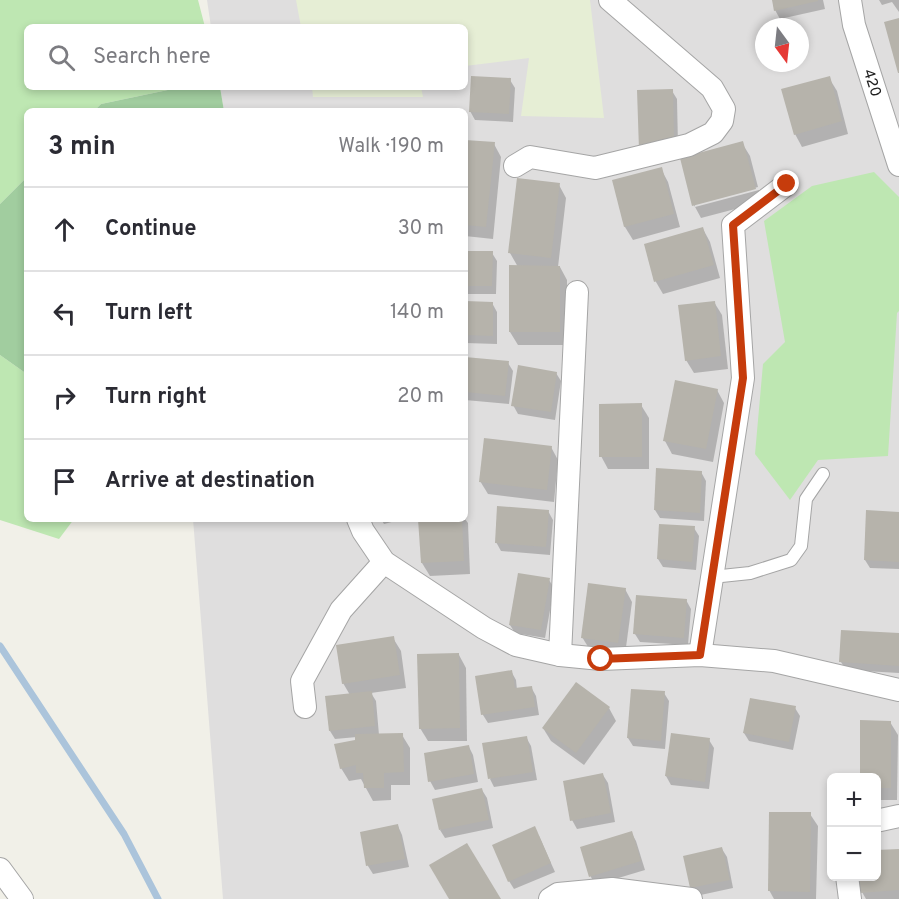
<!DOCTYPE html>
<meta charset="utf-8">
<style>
:root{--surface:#fff;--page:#f2f2f3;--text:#2b2b33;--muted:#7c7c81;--line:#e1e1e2}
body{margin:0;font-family:Overpass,sans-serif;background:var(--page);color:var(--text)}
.controls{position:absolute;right:18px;bottom:18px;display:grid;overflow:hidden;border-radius:9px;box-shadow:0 3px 9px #0003}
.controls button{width:54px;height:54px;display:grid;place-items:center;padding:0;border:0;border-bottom:2px solid var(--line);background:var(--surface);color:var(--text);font:30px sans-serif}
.compass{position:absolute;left:755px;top:18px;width:54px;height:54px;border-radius:50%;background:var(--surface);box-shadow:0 3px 9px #0003;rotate:165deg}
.stop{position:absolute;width:18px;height:18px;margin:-14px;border:4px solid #c63c0c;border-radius:50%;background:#fff}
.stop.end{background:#c63c0c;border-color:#fff;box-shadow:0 2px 6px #0008}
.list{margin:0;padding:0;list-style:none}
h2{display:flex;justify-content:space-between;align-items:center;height:78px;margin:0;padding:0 24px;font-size:26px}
h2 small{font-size:20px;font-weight:400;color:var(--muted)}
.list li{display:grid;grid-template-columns:39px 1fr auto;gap:18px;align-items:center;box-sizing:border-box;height:84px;padding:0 24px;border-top:2px solid var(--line)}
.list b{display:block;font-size:22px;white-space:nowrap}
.list em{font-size:20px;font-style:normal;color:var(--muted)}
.icon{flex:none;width:33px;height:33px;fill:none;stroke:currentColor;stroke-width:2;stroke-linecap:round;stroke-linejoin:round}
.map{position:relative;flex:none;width:899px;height:899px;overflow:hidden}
.search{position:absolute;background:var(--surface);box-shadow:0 3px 9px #0003;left:24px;top:24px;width:444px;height:66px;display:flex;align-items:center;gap:15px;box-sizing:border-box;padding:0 21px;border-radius:9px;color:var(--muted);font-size:22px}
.panel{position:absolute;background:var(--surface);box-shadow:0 3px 9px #0003;left:24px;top:108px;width:444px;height:414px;border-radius:9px}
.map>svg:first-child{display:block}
</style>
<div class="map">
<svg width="899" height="899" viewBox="0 0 899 899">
<rect width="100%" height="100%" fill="#f1f0e8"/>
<path fill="#dfdede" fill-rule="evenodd" d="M207,0H899V899H223L193,519H465V111H224L220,87H465V27H211ZM764,27H800V63H764ZM832,778H876V876H832Z"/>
<g fill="#e6eed5">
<path d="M296,0H590L604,118L521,116L529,58L465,66V27H301Z"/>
<path d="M312,87H421L423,97H313Z"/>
</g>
<g fill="#bee7b2">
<path d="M0,0H198L205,27H27V87H182L101,104L94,111H27V177L0,204Z"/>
<path d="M874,172L899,197V311L897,313L888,456L818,460L790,500L755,454L763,364L785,342L764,221L812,186Z"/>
<path d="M0,355L24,372H27V519H74L59,539L0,520Z"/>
</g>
<g fill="#a1cd9f">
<path d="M182,87H220L224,111H94L101,104Z"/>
<path d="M27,177V372H24L0,355V204Z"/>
</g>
<g fill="#0003">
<path d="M773,0H823L825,9L780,19L775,10Z"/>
<path d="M879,0H899V12L892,2L882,5Z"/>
<path d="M829,78L837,91L848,134L802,147L795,134Z"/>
<path d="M510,80L515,88L513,122L475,120L470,111Z"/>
<path d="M672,91L677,99L678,146L645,158Z"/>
<path d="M465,141L494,144L501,157L493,239L465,236Z"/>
<path d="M742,143L750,156L758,187L695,204V207L759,190L762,202L701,218L694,205L681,159Z"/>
<path d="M661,169L668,182L680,227L633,240L625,227L613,181Z"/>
<path d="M559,185L566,198L558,267H560L567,280V345H518L510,332L518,267L510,253Z"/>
<path d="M703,229L710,242L720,278L663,294L656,282L645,245Z"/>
<path d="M465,252L492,253L497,261L496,294H465Z"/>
<path d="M714,302L722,315L728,369L694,373L686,360Z"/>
<path d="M465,303H492L497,312V344L465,343Z"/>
<path d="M465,359L508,363L513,371L509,404L465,400Z"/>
<path d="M556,373L561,381L555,420L518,414L513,405Z"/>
<path d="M717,390L724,403L713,462L672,454L665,441Z"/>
<path d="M641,405L649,418V469H608L601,456Z"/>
<path d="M551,447L558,460L554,502L488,494L480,481Z"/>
<path d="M701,472L706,481L704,521L660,518L655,510Z"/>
<path d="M548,511L553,520L550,555L501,551L496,542Z"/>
<path d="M899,513V569L870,568L865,560Z"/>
<path d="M381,519H403L384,524Z"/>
<path d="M420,519H465L468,523L470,574L430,576L422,563Z"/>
<path d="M694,528L699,536L696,570L663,567L658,559Z"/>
<path d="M549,580L554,588L545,638L515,633L510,625Z"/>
<path d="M625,589L632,602L625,655L590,650L582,637Z"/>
<path d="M686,600L691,609L688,645L640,642L635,634Z"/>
<path d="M899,635V673L846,670L841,662Z"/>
<path d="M393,638L401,651L406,688L371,693L376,701L379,735H402L410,748V785H391V800L373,801L361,779L349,781L341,768L357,741V737L335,739L330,731L350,695L343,683Z"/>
<path d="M459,655L466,668L467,741H428L420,728Z"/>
<path d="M511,671L516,680L517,690L531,687L536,696L539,715L488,723L483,715L477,677Z"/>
<path d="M664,693L669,701L665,749L633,746L628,738Z"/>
<path d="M609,708L616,721L584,765L551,741L543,728Z"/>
<path d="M795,708L800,716L793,750L749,741L744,733Z"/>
<path d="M890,722L898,735L897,800H876V778Z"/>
<path d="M526,737L531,746L537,780L494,787L490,779Z"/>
<path d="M709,740L714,748L709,789L671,785L666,776Z"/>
<path d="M469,747L473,755L478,782L435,790L430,781Z"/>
<path d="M603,775L608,783L615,822L577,829L572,820Z"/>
<path d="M482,790L487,798L493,828L445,838L440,830Z"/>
<path d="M810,814L818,826L816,899H774L769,890Z"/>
<path d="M398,826L402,835L409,867L373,874L368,866L361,833Z"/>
<path d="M631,832L636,841L645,870L595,885L591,877L582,848Z"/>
<path d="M539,836L555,872L514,889L509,881Z"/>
<path d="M722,849L727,857L733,888L696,896L691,888Z"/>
<path d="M899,850V899H866L862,892Z"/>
</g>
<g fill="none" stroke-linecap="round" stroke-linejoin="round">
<path stroke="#abc4db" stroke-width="7" d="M0,646L124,834L158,899"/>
</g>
<g fill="#b6b3ab">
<path d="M772,0H818V1L774,11Z"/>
<path d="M899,18V73H898L884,22Z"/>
<path d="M471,76L511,78L509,114L469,112Z"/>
<path d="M830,76L842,121L794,135L781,89Z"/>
<path d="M673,89L674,138L639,150L637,90Z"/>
<path d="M465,140L495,142L486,227L465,225Z"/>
<path d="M743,141L756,189L692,206L680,158Z"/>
<path d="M662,167L674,214L624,227L612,180Z"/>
<path d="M517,178L560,183L551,258L508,253Z"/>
<path d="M703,227L714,265L654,282L644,244Z"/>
<path d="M465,251H493L492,286H465Z"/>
<path d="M509,265L560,266V332H509Z"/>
<path d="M465,301L493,302V336L465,335Z"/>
<path d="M715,301L721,356L685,361L678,305Z"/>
<path d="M465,357L509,361L505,396L465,392Z"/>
<path d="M518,365L557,372L551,412L511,406Z"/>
<path d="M675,380L718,389L706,449L663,441Z"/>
<path d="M642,403V457H599V404Z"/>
<path d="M484,438L552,446L547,490L479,482Z"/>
<path d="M656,468L702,471L700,513L654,510Z"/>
<path d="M497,506L549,510L546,547L495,543Z"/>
<path d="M866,510L899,512V562L864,560Z"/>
<path d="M418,519H462L464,561L421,563Z"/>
<path d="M659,524L695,526L692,562L657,559Z"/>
<path d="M518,573L550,578L541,630L509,625Z"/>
<path d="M588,583L626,588L618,643L581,638Z"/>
<path d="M636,595L687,599L684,638L633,634Z"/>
<path d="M841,630L899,633V666L839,662Z"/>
<path d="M394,636L400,675L342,684L336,645Z"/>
<path d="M459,653L460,728L419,729L417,654Z"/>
<path d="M512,670L515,688L532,686L535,707L481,715L475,676Z"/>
<path d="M576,682L610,707L576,753L542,728Z"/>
<path d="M631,689L665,691L661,741L627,738Z"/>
<path d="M372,691L375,726L329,731L325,696Z"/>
<path d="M750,698L796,706L789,742L743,733Z"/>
<path d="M860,720L891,721V788H876V778H860Z"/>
<path d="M403,733L404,772L384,773V788H364L363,773H356V765L340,769L334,744L355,740V734Z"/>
<path d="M671,733L710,738L705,782L665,776Z"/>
<path d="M527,736L533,772L488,779L482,743Z"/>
<path d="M469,745L474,774L428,782L424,753Z"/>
<path d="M603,773L611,813L570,821L563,781Z"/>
<path d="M482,788L489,820L439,830L432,799Z"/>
<path d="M769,812H811L810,892L768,891Z"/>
<path d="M398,824L405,859L366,866L360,832Z"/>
<path d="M535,826L551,863L508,882L492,845Z"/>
<path d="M632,831L641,861L589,877L580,847Z"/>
<path d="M467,843L501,899H449L429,865Z"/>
<path d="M722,847L730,880L690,888L683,856Z"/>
<path d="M899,849V890L860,893L859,876H876V850Z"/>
</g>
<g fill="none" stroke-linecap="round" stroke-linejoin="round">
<g stroke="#a5a5a5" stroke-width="14">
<path id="service" d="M712,577L750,573L791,560L801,546L806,499L823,474"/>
</g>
<g stroke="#a5a5a5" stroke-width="24">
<g id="minor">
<path id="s1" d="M850,0L854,25L899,165"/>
<path d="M515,166L530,157L595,168L689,145L713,133L722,121L724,109L712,88L610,0"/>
<path d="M358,519L363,531L384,562L484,628L516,645L560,655L601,659L700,655L774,661L899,690"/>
<path d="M560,655L577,292"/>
<path d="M700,655L743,378L733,225L787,184"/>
<path d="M305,707L302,681L341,610L384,562"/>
<path d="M876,821L899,816"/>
<path d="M0,869L22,899"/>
<path d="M847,876L850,899"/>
<path d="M550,899L558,894L612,889L691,899"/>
</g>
</g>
<use href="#service" stroke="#fff" stroke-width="12"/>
<use href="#minor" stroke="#fff" stroke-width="22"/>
</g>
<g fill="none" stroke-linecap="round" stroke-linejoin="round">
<path stroke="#c63c0c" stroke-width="8" d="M601,659L700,655L743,378L733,225L787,184"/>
</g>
<g text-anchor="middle" stroke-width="6" stroke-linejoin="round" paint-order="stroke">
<g font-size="15" fill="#212121" stroke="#fff">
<text dy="5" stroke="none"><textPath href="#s1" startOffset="86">420</textPath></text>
</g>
</g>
</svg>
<div class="controls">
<button>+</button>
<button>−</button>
</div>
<svg class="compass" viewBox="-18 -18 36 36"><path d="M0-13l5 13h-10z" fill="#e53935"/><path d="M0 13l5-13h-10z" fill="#7c7c81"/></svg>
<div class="stop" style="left:601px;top:659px"></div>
<div class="stop end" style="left:787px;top:184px"></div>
<div class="search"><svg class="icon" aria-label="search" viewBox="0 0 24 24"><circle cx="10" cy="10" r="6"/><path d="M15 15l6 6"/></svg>Search here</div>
<section class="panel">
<h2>3 min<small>Walk · 190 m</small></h2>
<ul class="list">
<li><svg class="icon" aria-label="ahead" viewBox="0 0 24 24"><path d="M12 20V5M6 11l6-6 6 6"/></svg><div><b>Continue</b></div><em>30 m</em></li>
<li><svg class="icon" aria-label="left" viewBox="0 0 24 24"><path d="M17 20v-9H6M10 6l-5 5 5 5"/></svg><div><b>Turn left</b></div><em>140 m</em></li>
<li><svg class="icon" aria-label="right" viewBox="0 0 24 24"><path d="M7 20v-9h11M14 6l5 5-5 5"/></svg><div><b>Turn right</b></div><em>20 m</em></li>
<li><svg class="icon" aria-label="arrive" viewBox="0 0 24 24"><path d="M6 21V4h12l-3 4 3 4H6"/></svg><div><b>Arrive at destination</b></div></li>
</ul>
</section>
</div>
